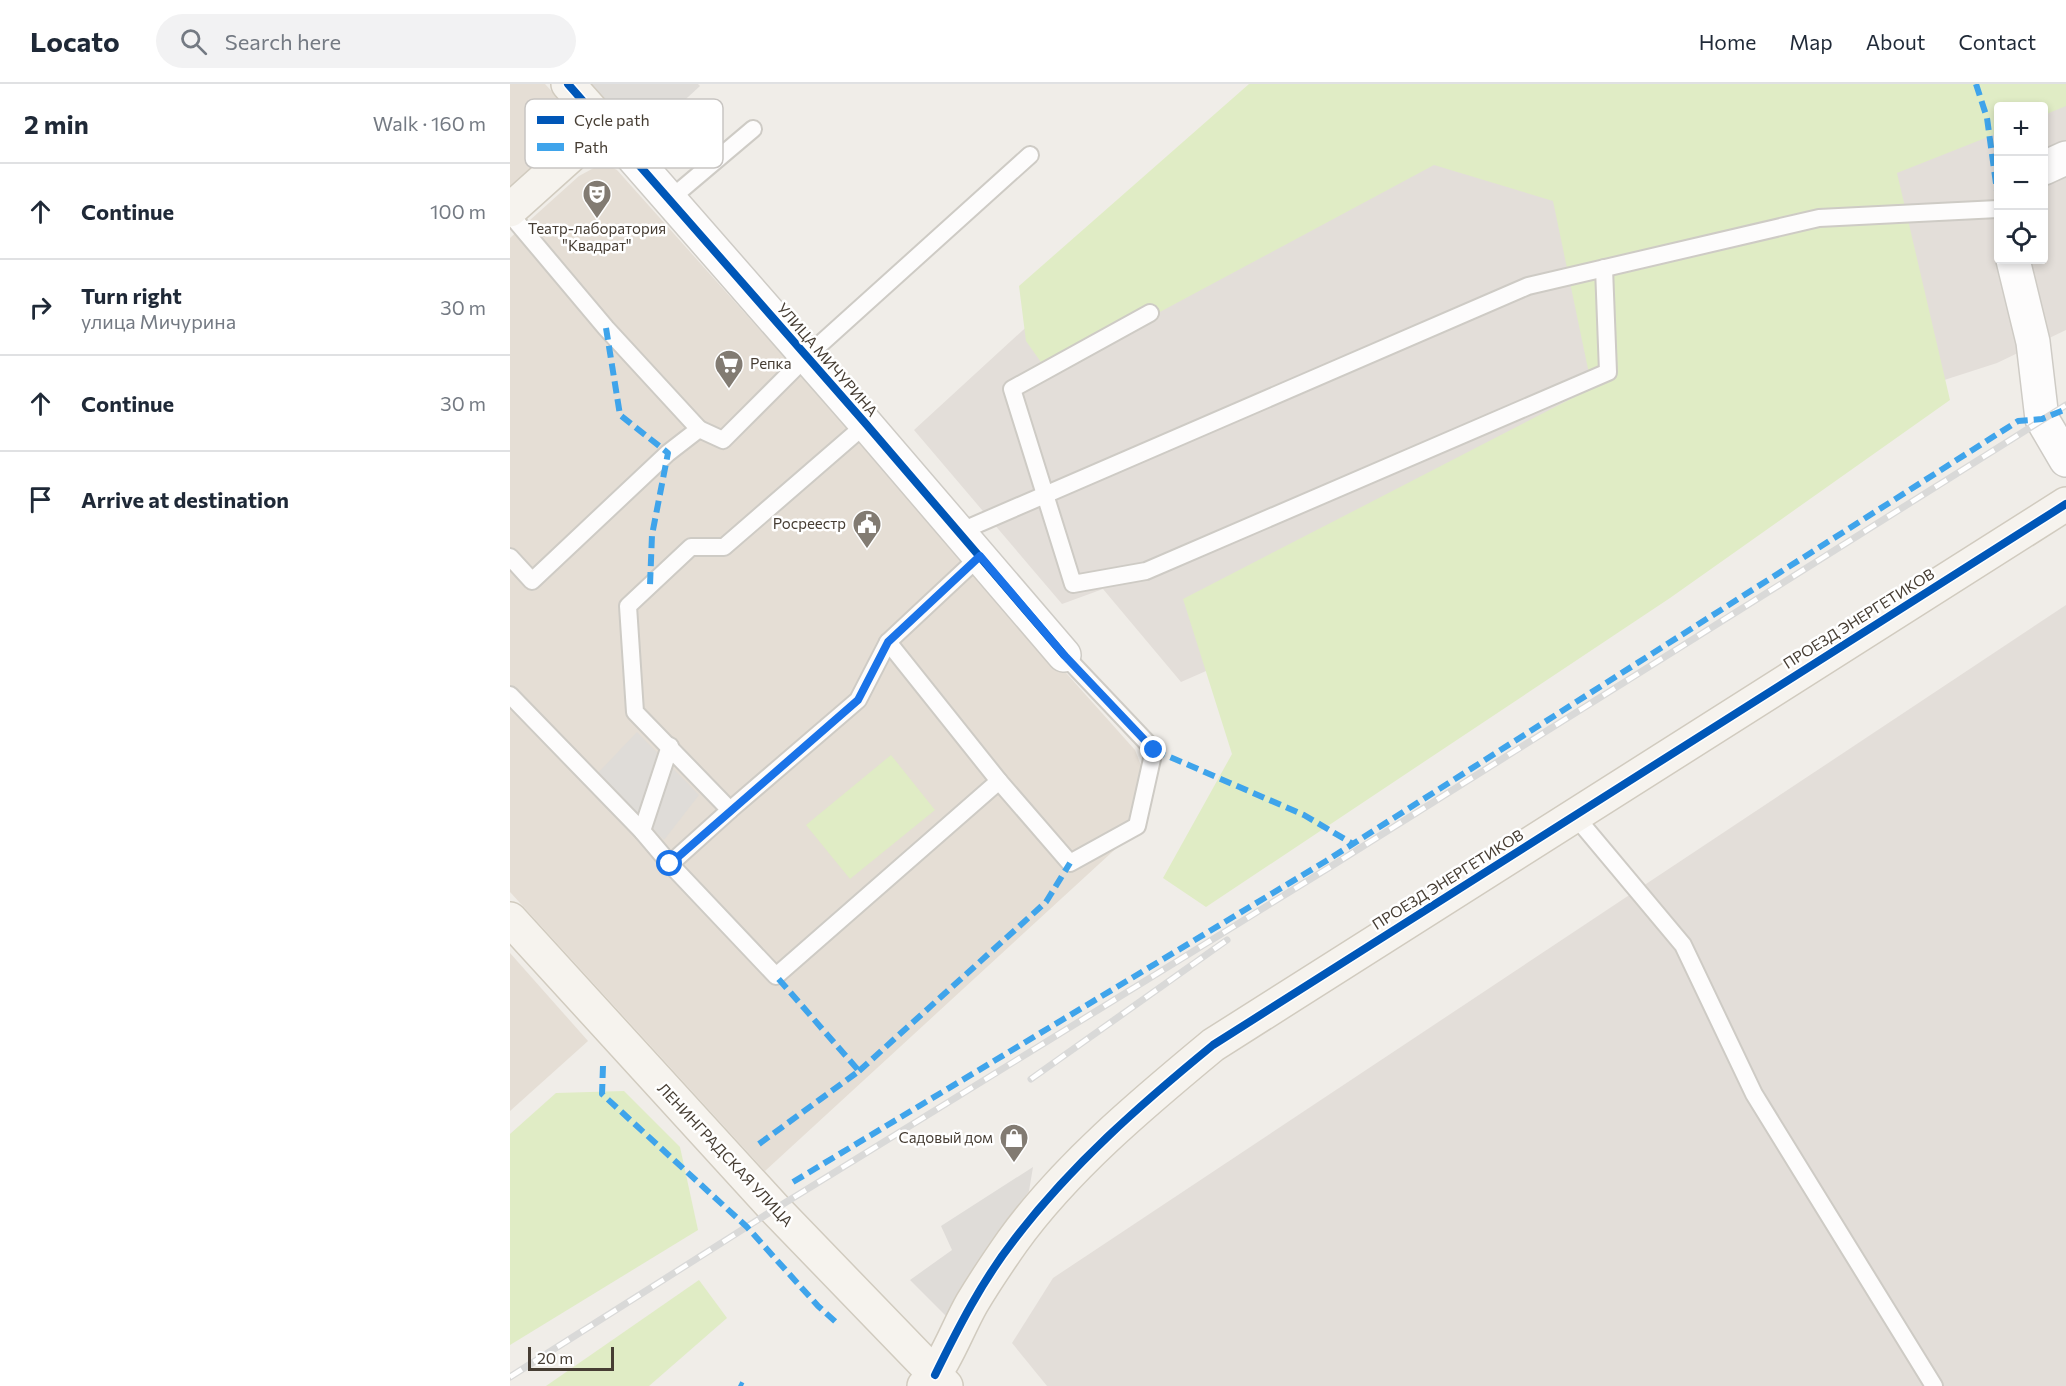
<!DOCTYPE html>
<meta charset="utf-8">
<style>
:root{--surface:#fff;--page:#f2f2f3;--text:#1f2937;--muted:#747a83;--line:#e0e1e3}
body{margin:0;font-family:Commissioner,sans-serif;background:var(--page);color:var(--text)}
.controls{position:absolute;right:18px;top:18px;display:grid;overflow:hidden;border-radius:6px;box-shadow:0 3px 9px #0003}
.controls button{width:54px;height:54px;display:grid;place-items:center;padding:0;border:0;border-bottom:2px solid var(--line);background:var(--surface);color:var(--text);font:30px sans-serif}
.scale{position:absolute;left:18px;bottom:15px;width:86px;box-sizing:border-box;padding-left:6px;border:3px solid #463d33;border-top:0;font-size:16px;line-height:21px;white-space:nowrap;color:#463d33;-webkit-text-stroke:4px #fff;paint-order:stroke}
.stop{position:absolute;width:18px;height:18px;margin:-14px;border:4px solid #1a73e8;border-radius:50%;background:#fff}
.stop.end{background:#1a73e8;border-color:#fff;box-shadow:0 2px 6px #0008}
.list{margin:0;padding:0;list-style:none}
h2{display:flex;justify-content:space-between;align-items:center;height:78px;margin:0;padding:0 24px;font-size:26px}
h2 small{font-size:20px;font-weight:400;color:var(--muted)}
.list li{display:grid;grid-template-columns:39px 1fr auto;gap:18px;align-items:center;box-sizing:border-box;height:96px;padding:0 24px;border-top:2px solid var(--line)}
.list b{display:block;font-size:22px;white-space:nowrap}
.list p{margin:0;font-size:20px;white-space:nowrap;color:var(--muted)}
.list em{font-size:20px;font-style:normal;color:var(--muted)}
.icon{flex:none;width:33px;height:33px;fill:none;stroke:currentColor;stroke-width:2;stroke-linecap:round;stroke-linejoin:round}
.map{position:relative;flex:none;width:1556px;height:1302px;overflow:hidden}
header{display:flex;align-items:center;gap:36px;box-sizing:border-box;height:84px;padding:0 30px;background:var(--surface);border-bottom:2px solid var(--line)}
header strong{font-size:28px}
nav{display:flex;gap:33px;margin-inline-start:auto;font-size:21px}
.search{width:420px;height:54px;background:var(--page);display:flex;align-items:center;gap:15px;box-sizing:border-box;padding:0 21px;border-radius:33px;color:var(--muted);font-size:22px}
main{display:flex}
aside{flex:1;background:var(--surface)}
.map>svg:first-child{display:block}
</style>
<header>
<strong>Locato</strong>
<div class="search"><svg class="icon" aria-label="search" viewBox="0 0 24 24"><circle cx="10" cy="10" r="6"/><path d="M15 15l6 6"/></svg>Search here</div>
<nav><a>Home</a><a>Map</a><a>About</a><a>Contact</a></nav>
</header>
<main>
<aside>
<h2>2 min<small>Walk · 160 m</small></h2>
<ul class="list">
<li><svg class="icon" aria-label="ahead" viewBox="0 0 24 24"><path d="M12 20V5M6 11l6-6 6 6"/></svg><div><b>Continue</b></div><em>100 m</em></li>
<li><svg class="icon" aria-label="right" viewBox="0 0 24 24"><path d="M7 20v-9h11M14 6l5 5-5 5"/></svg><div><b>Turn right</b><p>улица Мичурина</p></div><em>30 m</em></li>
<li><svg class="icon" aria-label="ahead" viewBox="0 0 24 24"><path d="M12 20V5M6 11l6-6 6 6"/></svg><div><b>Continue</b></div><em>30 m</em></li>
<li><svg class="icon" aria-label="arrive" viewBox="0 0 24 24"><path d="M6 21V4h12l-3 4 3 4H6"/></svg><div><b>Arrive at destination</b></div></li>
</ul>
</aside>
<div class="map">
<svg width="1556" height="1302" viewBox="0 0 1556 1302">
<rect width="100%" height="100%" fill="#f0ede8"/>
<g fill="#e5ded5">
<path d="M0,0H35L55,22L62,45L49,66L0,108Z"/>
<path d="M93,79L107,86L625,666L643,712L637,736L255,1087L0,808V154L69,92Z"/>
<path d="M0,869L78,957L0,1027Z"/>
</g>
<g fill="#e3ded9" fill-rule="evenodd">
<path d="M1053,0H1556V246L1487,279L1144,390L671,598L593,505L552,520L404,346L622,146ZM1488,22H1534V176H1488Z"/>
<path d="M1556,521V1302H537L502,1259L543,1194Z"/>
</g>
<g fill="#e0ecc5">
<path d="M739,0H1556V22L1534,31V22H1488V49L1387,89L1440,316L1160,514L696,823L653,794L722,670L673,515L1082,304L1043,117L924,81L538,288L516,257L509,202Z"/>
<path d="M381,671L425,726L340,795L296,741Z"/>
<path d="M114,1007L170,1063L188,1146L0,1261V1050L46,1009Z"/>
<path d="M189,1196L217,1234L139,1302H36Z"/>
</g>
<g fill="#dfdcd8">
<path d="M74,0H188L190,2L128,59Z"/>
<path d="M127,648L189,711L154,756L88,689Z"/>
<path d="M523,1083L519,1107L438,1234L400,1196L442,1166L431,1142Z"/>
</g>
<g fill="none" stroke-linecap="round" stroke-linejoin="round">
<g stroke="#cecbc5" stroke-width="20">
<g id="lane">
<path d="M159,116L243,45"/>
<path d="M0,130L96,244L189,345L158,369L22,497L0,473"/>
<path d="M640,229L502,305L563,500L636,487L1098,288L1094,184"/>
<path d="M189,345L213,356L296,273L520,71"/>
<path d="M449,448L1018,202L1309,134L1488,125"/>
<path d="M0,611L132,747L160,780L266,892L489,697L378,558L470,472"/>
<path d="M489,697L560,779L627,742L644,666L554,571"/>
<path d="M220,726L348,616L378,558"/>
<path d="M1065,732L1173,861L1244,1010L1424,1302"/>
<path d="M132,747L160,662"/>
<path d="M160,780L220,726L125,628L118,522L181,463H214L356,340"/>
</g>
</g>
<g stroke="#cecbc5" stroke-width="36">
<g id="street">
<path d="M92,38L356,340L554,571"/>
<path d="M1534,84L1556,74"/>
<path d="M1503,176L1523,258L1532,335L1556,376"/>
</g>
</g>
<g stroke="#d1cbbf" stroke-width="36">
<g id="secondary">
<path d="M0,126L69,64L92,38L58,0"/>
<path d="M0,835L265,1125L436,1302"/>
<path d="M414,1302C436,1280 446,1247 462,1219C474,1199 488,1178 502,1158C555,1084 633,1019 703,961L1556,420"/>
</g>
</g>
<use href="#lane" stroke="#fdfcfc" stroke-width="16"/>
<use href="#street" stroke="#fdfcfc" stroke-width="33"/>
<use href="#secondary" stroke="#f6f3ee" stroke-width="33"/>
<g stroke="#d9d9d8" stroke-width="7">
<g id="rail">
<path d="M521,995L717,856"/>
<path d="M0,1293L265,1125L820,783L1556,321"/>
</g>
</g>
<use href="#rail" stroke="#fff" stroke-width="4.5" stroke-dasharray="14" stroke-linecap="butt"/>
<g stroke="#3fa4eb" stroke-width="6" stroke-dasharray="12 6" stroke-linecap="butt">
<path d="M1466,0L1477,34L1488,114"/>
<path d="M96,244L110,331L158,369L142,451L140,501"/>
<path d="M644,666L794,731L843,760"/>
<path d="M93,982L92,1010L237,1143L308,1222L328,1240"/>
<path d="M349,987L536,818L560,779"/>
<path d="M249,1060L349,987L266,892"/>
<path d="M283,1098L816,777L1508,337L1532,335L1556,325"/>
<path d="M229,1300L233,1302"/>
</g>
<g stroke="#fff" stroke-width="11">
<g id="cycleway">
<path d="M58,0L356,340L554,571"/>
<path d="M425,1291C448,1244 472,1197 504,1156C561,1081 631,1020 703,961L1556,420"/>
</g>
</g>
<use href="#cycleway" stroke="#0057b8" stroke-width="8"/>
</g>
<g fill="none" stroke-linecap="round" stroke-linejoin="round">
<path stroke="#1a73e8" stroke-width="8" d="M160,780L348,616L378,558L470,472L554,571L644,666"/>
</g>
<defs>
<g id="theatre-pin" transform="scale(1.5)"><path d="M0 17L-7.5 6A9.5 9.5 0 1 1 7.5 6Z" fill="#827b72" stroke="#fff"/><path d="M-5-5.5Q0-4 5-5.5V0Q5 5 0 6Q-5 5-5 0ZM-3.3-2.5H-1v1.5H-3.3ZM1-2.5H3.3v1.5H1ZM-2.8 1Q0 5.5 2.8 1Z" fill="#fff"/></g>
<g id="supermarket-pin" transform="scale(1.5)"><path d="M0 17L-7.5 6A9.5 9.5 0 1 1 7.5 6Z" fill="#827b72" stroke="#fff"/><path d="M-6-5.5h2.5l.6 2H6L4.5 2H-2.5L-4.4-4H-6ZM-1.5 3.2a1.3 1.3 0 1 0 .1 0ZM3 3.2a1.3 1.3 0 1 0 .1 0Z" fill="#fff"/></g>
<g id="civic-pin" transform="scale(1.5)"><path d="M0 17L-7.5 6A9.5 9.5 0 1 1 7.5 6Z" fill="#827b72" stroke="#fff"/><path d="M-.6-6.5H3V-4.5H.6V-3L4-1V1h2V6H-6V1h2V-1L-.6-3ZM-1.2 2.5V6h2.4V2.5Z" fill="#fff"/></g>
<g id="shop-pin" transform="scale(1.5)"><path d="M0 17L-7.5 6A9.5 9.5 0 1 1 7.5 6Z" fill="#827b72" stroke="#fff"/><path d="M-5-2.5h2.3a2.7 3.5 0 0 1 5.4 0H5L5.5 6h-11ZM-1.5-2.5h3a1.5 2.3 0 0 0-3 0Z" fill="#fff"/></g>
</defs>
<g fill-rule="evenodd">
<use href="#theatre-pin" x="87" y="110"/>
<use href="#supermarket-pin" x="219" y="280"/>
<use href="#civic-pin" x="357" y="440"/>
<use href="#shop-pin" x="504" y="1054"/>
</g>
<g text-anchor="middle" stroke-width="5" stroke-linejoin="round" paint-order="stroke">
<g font-size="15" fill="#463d33" stroke="#fff" text-anchor="end">
<text x="87" y="150" text-anchor="middle">Театр-лаборатория<tspan x="87" dy="17">"Квадрат"</tspan></text>
<text x="240" y="285" text-anchor="start">Репка</text>
<text x="336" y="445">Росреестр</text>
<text x="483" y="1059">Садовый дом</text>
</g>
<g font-size="15" fill="#463d33" stroke="#fff">
<text transform="translate(317 276) rotate(49)" y="5">УЛИЦА МИЧУРИНА</text>
<text transform="translate(1349 535) rotate(-32)" y="5">ПРОЕЗД ЭНЕРГЕТИКОВ</text>
<text transform="translate(938 796) rotate(-32)" y="5">ПРОЕЗД ЭНЕРГЕТИКОВ</text>
<text transform="translate(215 1071) rotate(47)" y="5">ЛЕНИНГРАДСКАЯ УЛИЦА</text>
</g>
</g>
<rect x="15" y="15" width="198" height="69" rx="9" fill="#fff" stroke="#c8c5c2" stroke-width="1.5"/>
<rect x="27" y="32" width="27" height="8" fill="#0057b8"/>
<rect x="27" y="59" width="27" height="8" fill="#3fa4eb"/>
<g font-size="16" fill="#463d33">
<text x="64" y="42">Cycle path</text>
<text x="64" y="69">Path</text>
</g>
</svg>
<div class="controls">
<button>+</button>
<button>−</button>
<button><svg class="icon" aria-label="locate" viewBox="0 0 24 24"><circle cx="12" cy="12" r="6"/><path d="M12 2v4M12 18v4M2 12h4M18 12h4"/></svg></button>
</div>
<div class="scale">20 m</div>
<div class="stop" style="left:160px;top:780px"></div>
<div class="stop end" style="left:644px;top:666px"></div>
</div>
</main>
